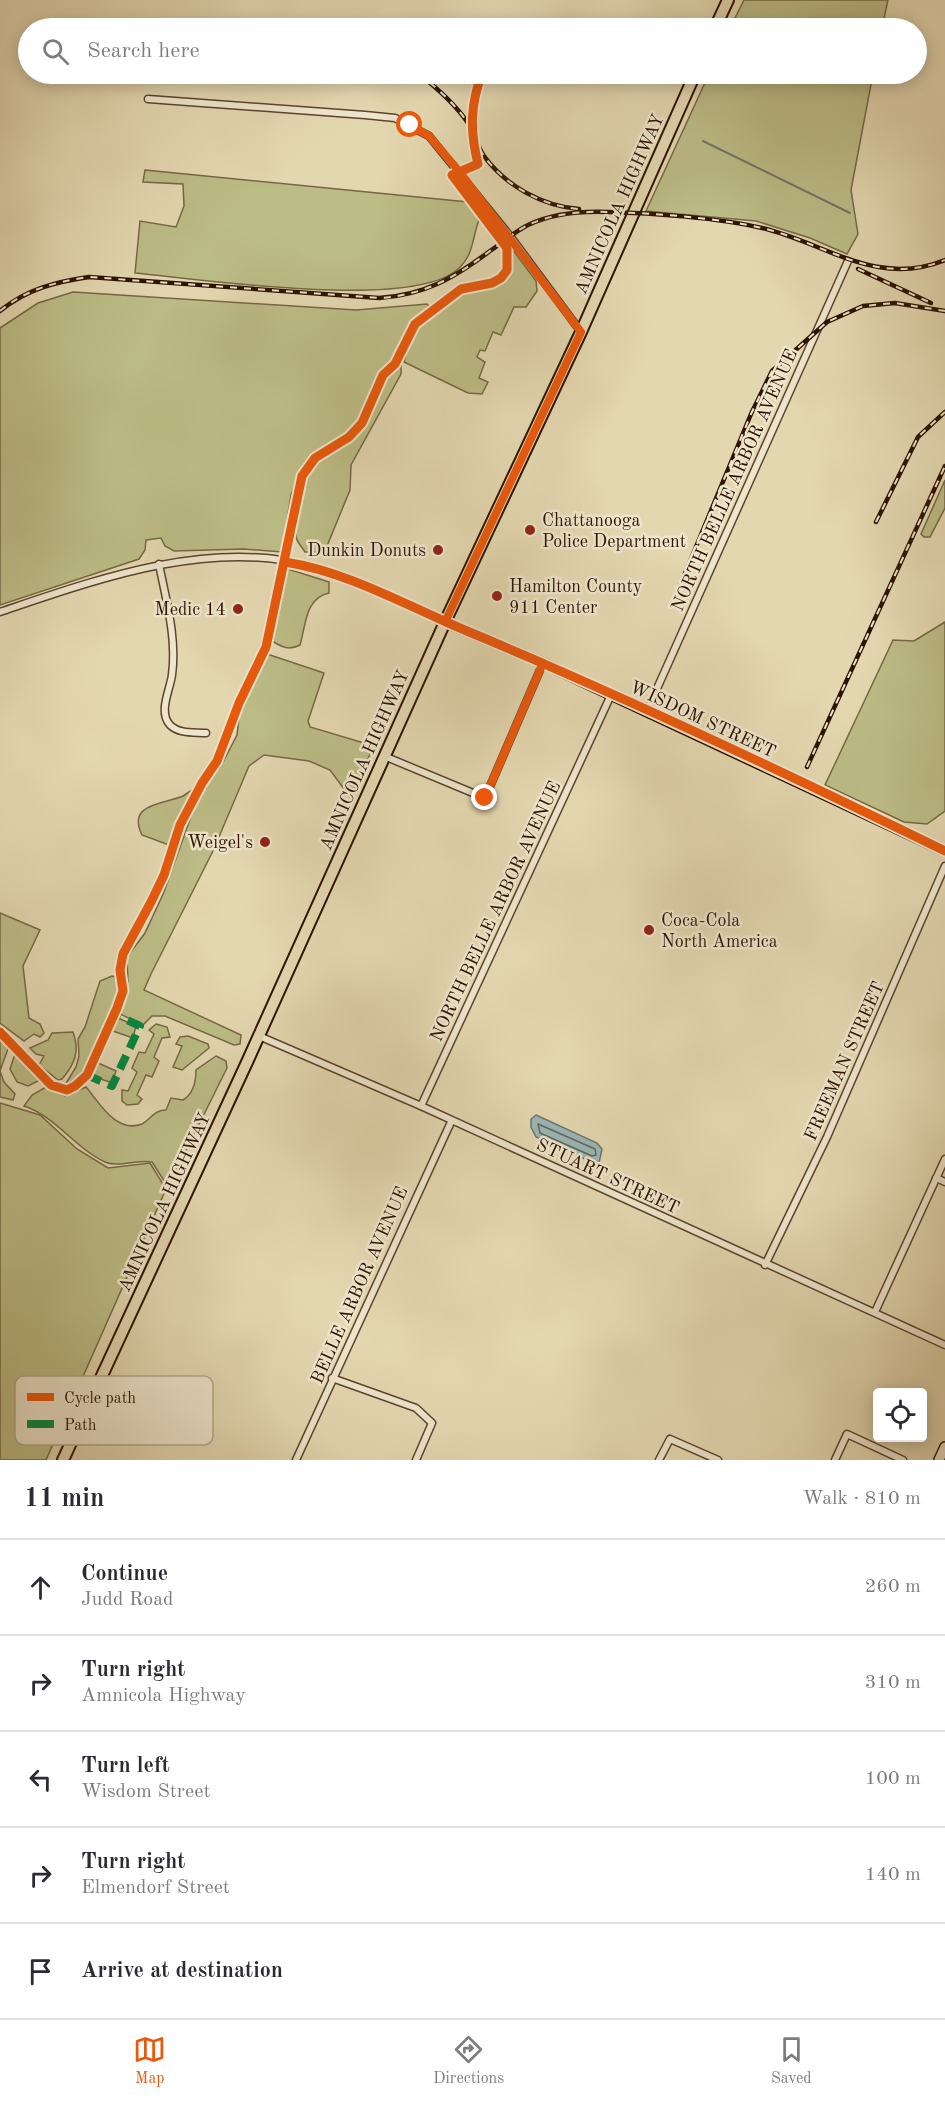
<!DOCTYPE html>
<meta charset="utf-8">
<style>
:root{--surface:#fff;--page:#f7f7f7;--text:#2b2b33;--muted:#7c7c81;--line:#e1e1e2;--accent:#ea580c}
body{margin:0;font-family:"Old Standard TT",serif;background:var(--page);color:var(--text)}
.controls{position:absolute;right:18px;bottom:18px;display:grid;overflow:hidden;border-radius:6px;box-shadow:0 3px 15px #0003}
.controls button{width:54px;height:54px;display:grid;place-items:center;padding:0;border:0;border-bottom:2px solid var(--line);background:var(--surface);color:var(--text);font:30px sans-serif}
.stop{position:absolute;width:18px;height:18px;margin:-14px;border:4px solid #ea580c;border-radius:50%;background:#fff}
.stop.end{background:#ea580c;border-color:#fff;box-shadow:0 2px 6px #0008}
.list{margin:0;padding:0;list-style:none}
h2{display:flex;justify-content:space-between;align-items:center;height:78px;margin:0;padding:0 24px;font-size:26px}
h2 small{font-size:20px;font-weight:400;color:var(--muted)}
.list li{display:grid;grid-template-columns:39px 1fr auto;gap:18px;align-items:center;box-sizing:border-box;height:96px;padding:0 24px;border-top:2px solid var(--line)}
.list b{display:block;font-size:22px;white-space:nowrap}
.list p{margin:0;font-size:20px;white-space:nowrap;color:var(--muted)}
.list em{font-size:20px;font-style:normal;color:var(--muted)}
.icon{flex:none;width:33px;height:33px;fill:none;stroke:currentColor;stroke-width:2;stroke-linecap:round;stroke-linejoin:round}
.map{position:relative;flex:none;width:945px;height:1460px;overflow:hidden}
.search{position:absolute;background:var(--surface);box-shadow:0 3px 15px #0003;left:18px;right:18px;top:18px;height:66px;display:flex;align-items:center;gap:15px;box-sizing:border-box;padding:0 21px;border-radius:33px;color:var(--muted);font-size:22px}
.sheet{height:558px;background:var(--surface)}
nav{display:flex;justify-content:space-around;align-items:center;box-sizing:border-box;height:84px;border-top:2px solid var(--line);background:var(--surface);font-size:16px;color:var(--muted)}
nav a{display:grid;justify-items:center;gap:3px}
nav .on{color:var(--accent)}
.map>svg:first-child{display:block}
</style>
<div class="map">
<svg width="945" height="1460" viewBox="0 0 945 1460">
<rect width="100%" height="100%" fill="#e3d7b0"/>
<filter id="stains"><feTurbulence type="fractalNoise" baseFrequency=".00333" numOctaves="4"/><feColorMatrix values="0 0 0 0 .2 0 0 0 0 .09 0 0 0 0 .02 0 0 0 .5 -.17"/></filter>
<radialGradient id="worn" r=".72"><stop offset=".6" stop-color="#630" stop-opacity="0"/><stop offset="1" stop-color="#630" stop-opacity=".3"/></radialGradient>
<g fill="#bcbc86" stroke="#756844" stroke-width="1.5">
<path d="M744,0H888L882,28H730Z"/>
<path d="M709,74H873L851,190L858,234L847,254L810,238L756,221L646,211Z"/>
<path d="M145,170L468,202L479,220C472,238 474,255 458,269C412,311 200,279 135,273L140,221L176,227L184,206L183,184L143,182Z"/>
<path d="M510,246L536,281L537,291L526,307H514L501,335L493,332L485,351L480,350L477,357L485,362L479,378L488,382L482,394L468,393L404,362C410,333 419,322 444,307C451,303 456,297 463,293C487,279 520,295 510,246Z"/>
<path d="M73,292L356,310L427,304L429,306L409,325L392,361L380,372L371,388L366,409L350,432L312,454L303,465L291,495L282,552L244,549L174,551L165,546L161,538L146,540L145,550L139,559L0,605V328L38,303Z"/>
<path d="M401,364V374L351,465L350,490L327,546L318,552H305C302,547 297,542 296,537C293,521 305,473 317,462C330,450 351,445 362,430C381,403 370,387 401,364Z"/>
<path d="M945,480V508L930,537H924L921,534Z"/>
<path d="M288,569L329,582V593C305,598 306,625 300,645C289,651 282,647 272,641Z"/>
<path d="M945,622V811L927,824L904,822L825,785L893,640L914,641Z"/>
<path d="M267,654L324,673L308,721L310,727L374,746L350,797L330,770L309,761L264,755L249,766L213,851L151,974L144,990L241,1035L240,1044L234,1045L165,1016H152L143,1025L120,1014L118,1010L125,994V983L128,982L127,957L145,933L164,892L199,794L221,766L237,735L239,717Z"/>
<path d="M196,788L180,813L169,845L142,835C126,803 165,804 183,796C188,793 190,790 196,788Z"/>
<path d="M0,913L40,930L23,966L29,1018L40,1024L44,1033L40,1037L34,1034L24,1041L0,1023Z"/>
<path d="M112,976L119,978L121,992L85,1076L69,1089L65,1085L76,1067L79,1056L78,1039L85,1027L100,981Z"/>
<path d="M116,1017L136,1026L133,1038L110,1030Z"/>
<path d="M156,1024L167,1027L170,1037L162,1038L154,1057L159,1061L152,1077L146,1075L137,1095L142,1099L138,1104L127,1105L122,1101V1090L128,1091L137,1072L132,1068L139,1052L145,1053L154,1034L149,1030Z"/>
<path d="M73,1032C80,1051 75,1064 62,1079L58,1080L39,1065L44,1056L36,1054L30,1048L48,1040L52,1033Z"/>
<path d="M188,1036L208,1044L209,1048L182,1070L173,1067L182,1046L176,1044L180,1037Z"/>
<path d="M0,1038L9,1046L0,1071L4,1082L15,1094L13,1100L0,1097Z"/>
<path d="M15,1054L42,1079L28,1086L17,1082L10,1069Z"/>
<path d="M216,1056L226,1061L227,1068L168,1187L152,1162C138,1159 118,1168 105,1162C75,1148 55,1116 24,1106L32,1095L46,1087L65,1096L86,1087C99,1102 116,1134 142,1124C151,1119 154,1110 166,1110L171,1098L183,1100C193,1094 196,1083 196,1070Z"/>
<path d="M96,1062L116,1071L112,1083L90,1075Z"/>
<path d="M0,1103L40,1115L77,1149L108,1168L150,1163L166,1189L46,1460H0Z"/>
</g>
<path fill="#9ab7b7" stroke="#6f756e" stroke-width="1.5" d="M536,1115L597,1143L602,1149L599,1163L596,1164L536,1137L531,1127V1119Z"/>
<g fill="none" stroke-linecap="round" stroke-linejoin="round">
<path stroke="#64655c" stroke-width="1.5" d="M538,1124L595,1149L596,1155L592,1156L540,1133Z"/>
<path stroke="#6f756e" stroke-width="2" d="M703,141L850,213"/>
<g stroke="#5b442d" stroke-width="9">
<g id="street">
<path d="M148,99L365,115L395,118L429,136L510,236L581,332"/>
<path d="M159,564C166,600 177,638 172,675C170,690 158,712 170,725C179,734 194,732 206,733"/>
<path d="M0,612C95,580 209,538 310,566C357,579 402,602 445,622"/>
<path d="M647,711L848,261"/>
<path d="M384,756L485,798L543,663"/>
<path d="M259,1036L421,1106L945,1345"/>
<path d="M421,1106L611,695"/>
<path d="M936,1178L945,1182"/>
<path d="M765,1265L827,1137L945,866"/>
<path d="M875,1312L945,1159"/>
<path d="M332,1378L416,1408L432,1423L416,1460"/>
<path d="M296,1460L451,1122"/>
<path d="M659,1460L670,1439L718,1460"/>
<path d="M835,1460L847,1434L903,1460"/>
</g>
</g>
<g stroke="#2e1301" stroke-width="12">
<g id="secondary">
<path d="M445,622L543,663L945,851"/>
<path d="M939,1460L945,1447"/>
</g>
</g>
<g stroke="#2e1301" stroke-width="14">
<g id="primary">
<path d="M715,28L728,0"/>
<path d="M63,1460L248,1060L445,622L581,332L695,74"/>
</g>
</g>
<use href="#street" stroke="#ede5cc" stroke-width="6"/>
<use href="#secondary" stroke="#ede5cc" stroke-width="9"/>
<use href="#primary" stroke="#e3d7b0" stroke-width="10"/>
<g stroke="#2e1301" stroke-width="4.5">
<g id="rail">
<path d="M419,74C437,88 455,104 468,123C475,133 477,146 484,156C506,186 542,206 579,209"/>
<path d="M858,269L931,303"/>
<path d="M0,311C27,289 55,282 89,277L379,298C425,295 454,278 490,251C502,243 514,232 528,225C551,214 582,211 608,212C653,213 719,218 762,228C826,243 876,288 945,260"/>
<path d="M876,522L918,437L945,412"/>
<path d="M681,583L751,414L772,371L827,322L863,306L895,303L945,311"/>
<path d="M807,767L945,466"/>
</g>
</g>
<use href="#rail" stroke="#ede5cc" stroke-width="2" stroke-dasharray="7" stroke-linecap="butt"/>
<path stroke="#00873e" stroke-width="8" stroke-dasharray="15 8" stroke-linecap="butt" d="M87,1075L112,1086L140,1026L114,1014"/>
<g stroke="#ede5cc" stroke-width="13">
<g id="cycleway">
<path d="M285,562C349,572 407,606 467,631C628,698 788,774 945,851"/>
<path d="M0,1032L51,1085L67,1090L75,1086L87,1075L117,1008L123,991L120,970L123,954L151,902L164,875L180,825L202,783L217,761L239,703L266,647L302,476L315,458L349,437L362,423L383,375L395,364L415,324L461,289L492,283L501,278L507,270V248L452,175L478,164C470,132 470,104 482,74"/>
</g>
</g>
<use href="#cycleway" stroke="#e8590c" stroke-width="9"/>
</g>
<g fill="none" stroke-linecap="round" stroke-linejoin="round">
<path stroke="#ea580c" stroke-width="8" d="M410,125L429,136L458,170L581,332L445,622L543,663L485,798"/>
</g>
<g fill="#8f2418" stroke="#ede5cc" stroke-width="2">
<circle cx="530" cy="530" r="6"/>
<circle cx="438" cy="550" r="6"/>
<circle cx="497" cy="596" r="6"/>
<circle cx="238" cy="609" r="6"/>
<circle cx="265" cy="842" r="6"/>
<circle cx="649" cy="930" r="6"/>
</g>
<g text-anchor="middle" stroke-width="5" stroke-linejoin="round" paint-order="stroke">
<g font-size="18" fill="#2e1301" stroke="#ede5cc">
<text transform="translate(619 204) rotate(-66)" y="6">AMNICOLA HIGHWAY</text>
<text transform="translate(734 480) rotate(-66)" y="6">NORTH BELLE ARBOR AVENUE</text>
<text transform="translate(703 719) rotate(25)" y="6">WISDOM STREET</text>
<text transform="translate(364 760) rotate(-66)" y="6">AMNICOLA HIGHWAY</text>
<text transform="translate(495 911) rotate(-65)" y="6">NORTH BELLE ARBOR AVENUE</text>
<text transform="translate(844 1061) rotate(-66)" y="6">FREEMAN STREET</text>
<text transform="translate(608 1176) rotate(25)" y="6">STUART STREET</text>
<text transform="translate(164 1202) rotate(-65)" y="6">AMNICOLA HIGHWAY</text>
<text transform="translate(359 1285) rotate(-66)" y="6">BELLE ARBOR AVENUE</text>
</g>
<g font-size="18" fill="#2e1301" stroke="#ede5cc" text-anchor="start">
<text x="542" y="526">Chattanooga<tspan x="542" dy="21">Police Department</tspan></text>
<text x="426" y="556" text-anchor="end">Dunkin Donuts</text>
<text x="509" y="592">Hamilton County<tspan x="509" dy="21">911 Center</tspan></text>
<text x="226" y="615" text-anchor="end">Medic 14</text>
<text x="253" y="848" text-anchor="end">Weigel's</text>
<text x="661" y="926">Coca-Cola<tspan x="661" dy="21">North America</tspan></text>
</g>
</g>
<rect x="15" y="1376" width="198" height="69" rx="9" fill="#ede5cc" stroke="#b4a68f" stroke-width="1.5"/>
<rect x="27" y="1393" width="27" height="8" fill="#e8590c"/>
<rect x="27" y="1420" width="27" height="8" fill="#00873e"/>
<g font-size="16" fill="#2e1301">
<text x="64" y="1403">Cycle path</text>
<text x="64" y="1430">Path</text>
</g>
<rect width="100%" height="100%" filter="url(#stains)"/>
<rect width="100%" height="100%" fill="url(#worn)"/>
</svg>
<div class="controls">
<button><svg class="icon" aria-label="locate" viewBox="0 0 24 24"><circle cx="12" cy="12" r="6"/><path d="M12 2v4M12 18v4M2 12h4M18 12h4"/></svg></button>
</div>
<div class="stop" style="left:410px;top:125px"></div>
<div class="stop end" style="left:485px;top:798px"></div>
<div class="search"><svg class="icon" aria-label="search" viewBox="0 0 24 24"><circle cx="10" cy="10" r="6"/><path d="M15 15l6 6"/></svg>Search here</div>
</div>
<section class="sheet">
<h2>11 min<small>Walk · 810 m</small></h2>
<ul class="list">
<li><svg class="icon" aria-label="ahead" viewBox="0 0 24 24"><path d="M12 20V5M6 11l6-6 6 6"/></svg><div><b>Continue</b><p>Judd Road</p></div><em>260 m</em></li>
<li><svg class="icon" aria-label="right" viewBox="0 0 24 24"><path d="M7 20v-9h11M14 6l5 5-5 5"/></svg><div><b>Turn right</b><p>Amnicola Highway</p></div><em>310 m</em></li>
<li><svg class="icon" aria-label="left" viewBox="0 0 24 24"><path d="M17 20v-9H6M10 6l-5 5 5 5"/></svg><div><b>Turn left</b><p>Wisdom Street</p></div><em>100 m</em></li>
<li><svg class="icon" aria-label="right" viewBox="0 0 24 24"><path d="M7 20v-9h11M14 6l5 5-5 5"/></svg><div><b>Turn right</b><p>Elmendorf Street</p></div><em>140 m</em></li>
<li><svg class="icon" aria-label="arrive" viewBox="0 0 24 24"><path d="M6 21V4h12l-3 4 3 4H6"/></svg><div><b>Arrive at destination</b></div></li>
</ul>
</section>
<nav>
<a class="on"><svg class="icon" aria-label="map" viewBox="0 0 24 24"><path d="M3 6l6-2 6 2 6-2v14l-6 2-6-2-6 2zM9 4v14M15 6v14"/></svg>Map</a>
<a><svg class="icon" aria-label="directions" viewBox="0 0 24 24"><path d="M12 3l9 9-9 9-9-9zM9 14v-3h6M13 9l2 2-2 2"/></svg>Directions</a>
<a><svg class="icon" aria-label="saved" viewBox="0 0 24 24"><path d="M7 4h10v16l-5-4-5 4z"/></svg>Saved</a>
</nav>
